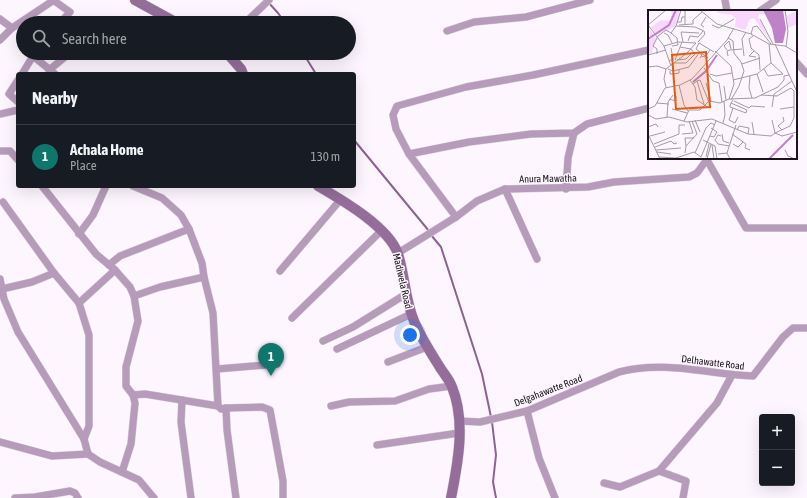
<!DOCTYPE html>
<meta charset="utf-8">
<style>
:root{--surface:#171b24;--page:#20242c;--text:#f1f3f6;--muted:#9ea1a6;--line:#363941;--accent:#0f766e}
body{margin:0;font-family:"Asap Condensed",sans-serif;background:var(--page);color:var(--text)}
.controls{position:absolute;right:12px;bottom:12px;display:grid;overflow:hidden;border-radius:4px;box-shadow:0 4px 16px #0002}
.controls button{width:36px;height:36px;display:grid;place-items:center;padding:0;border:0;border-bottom:1px solid var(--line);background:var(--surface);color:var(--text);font:20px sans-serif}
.you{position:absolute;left:410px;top:335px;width:14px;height:14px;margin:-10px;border:3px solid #fff;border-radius:50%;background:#1a73e8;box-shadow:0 0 0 6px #1a73e833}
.badge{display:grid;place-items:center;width:26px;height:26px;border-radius:50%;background:var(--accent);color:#fff;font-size:13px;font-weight:700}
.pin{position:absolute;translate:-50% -33px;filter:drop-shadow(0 1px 2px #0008)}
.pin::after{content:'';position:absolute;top:21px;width:14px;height:12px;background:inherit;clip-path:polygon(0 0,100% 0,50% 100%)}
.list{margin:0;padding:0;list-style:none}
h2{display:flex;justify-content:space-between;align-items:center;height:52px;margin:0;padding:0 16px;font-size:17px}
h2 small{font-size:13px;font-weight:400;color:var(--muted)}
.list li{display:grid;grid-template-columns:26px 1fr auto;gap:12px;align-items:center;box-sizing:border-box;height:64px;padding:0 16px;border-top:1px solid var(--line)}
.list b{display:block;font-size:15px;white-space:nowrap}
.list p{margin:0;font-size:13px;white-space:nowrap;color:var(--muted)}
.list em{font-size:13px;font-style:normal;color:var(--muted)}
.icon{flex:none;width:22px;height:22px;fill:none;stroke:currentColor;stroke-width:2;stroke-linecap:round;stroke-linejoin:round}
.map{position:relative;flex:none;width:807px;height:498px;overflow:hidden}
.search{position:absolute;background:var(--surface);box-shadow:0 4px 16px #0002;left:16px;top:16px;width:340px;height:44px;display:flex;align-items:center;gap:10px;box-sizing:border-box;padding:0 14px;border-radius:22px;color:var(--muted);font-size:15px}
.panel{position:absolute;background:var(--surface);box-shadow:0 4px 16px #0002;left:16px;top:72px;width:340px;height:116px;border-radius:4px}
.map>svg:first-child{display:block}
</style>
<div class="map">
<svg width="807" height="498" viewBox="0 0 807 498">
<rect width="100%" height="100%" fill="#fef6ff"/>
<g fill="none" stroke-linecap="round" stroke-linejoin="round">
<g stroke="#8d6194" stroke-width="2">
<path d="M268,2L278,13L285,23"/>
<path d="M303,53L316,74"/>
<path d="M354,140L429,231"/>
<path d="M431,235L441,247L482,374L491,417"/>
<path d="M492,422L496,455L493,482L496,498"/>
</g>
<g stroke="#d9d2da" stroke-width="8">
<g id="street">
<path d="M53,0L70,12L60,23"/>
<path d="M725,0L727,11"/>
<path d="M760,11L776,0"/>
<path d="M0,19L12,28"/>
<path d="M245,23L269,0"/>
<path d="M447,31L474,22L526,17L590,0"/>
<path d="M0,40L12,28L54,0"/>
<path d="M796,62L807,74"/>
<path d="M49,70L70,53"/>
<path d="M22,74L33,56L55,74"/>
<path d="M18,80L9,94L18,102"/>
<path d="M0,114L18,110"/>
<path d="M0,151H10L18,160"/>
<path d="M409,154L396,129L393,115L397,106L466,87L533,75L649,50"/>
<path d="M707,160L746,228H807"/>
<path d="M42,186L96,254L115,270L130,287L134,296L138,321L126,367V386L133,395L135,403L131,444L122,472"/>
<path d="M133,186L162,198L181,215L189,229L202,263L204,277L213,313L218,406L221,409L226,408L227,430L236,498"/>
<path d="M505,189L537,259"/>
<path d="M566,189L568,158L574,133"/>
<path d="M3,202L54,273L79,303L89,335V426L84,439"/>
<path d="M456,217L409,154L469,142L531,134L574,133L587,124L649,108"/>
<path d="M79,234L93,215L106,186"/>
<path d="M398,253L456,217L477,201L505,189L588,187L614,182L689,177L697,173L708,158"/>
<path d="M109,265L120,256L189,229"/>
<path d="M280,271L341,199"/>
<path d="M0,279L4,299L18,332L84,439L88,454L100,462L139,480L154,498"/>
<path d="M2,289L32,282L54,273"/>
<path d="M134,296L160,287L204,277"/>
<path d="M79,303L115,270"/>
<path d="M292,318L382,230"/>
<path d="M323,341L353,327L406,294"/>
<path d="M337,349L411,314"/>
<path d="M388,362L427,347"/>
<path d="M217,369L277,364"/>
<path d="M133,395L145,394L218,406"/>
<path d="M182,400L181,422L191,498"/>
<path d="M331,406L349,402L395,401L429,389L452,386"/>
<path d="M226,408L262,407L270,410L283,481V498"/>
<path d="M527,411L539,458L555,498"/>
<path d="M459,421L480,422L527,411L619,372C663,360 708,374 753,376L783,337L793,328H807"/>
<path d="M0,442L52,456L88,454"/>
<path d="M377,445L459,433"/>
<path d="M659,471L717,403L732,375"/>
<path d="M604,483L620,487L659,471L686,481L683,498"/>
<path d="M15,498L35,497L70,491L75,493L78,498"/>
</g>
</g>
<g stroke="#d9d2da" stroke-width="11">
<g id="secondary">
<path d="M135,0L177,23"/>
<path d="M227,53L241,69L243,74"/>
<path d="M318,186C342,200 389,227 398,254C405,276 405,300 414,321C421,338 431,353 441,369C445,375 450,381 452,387C466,421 458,463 451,498"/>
</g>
</g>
<use href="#street" stroke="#b69bba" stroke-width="7"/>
<use href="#secondary" stroke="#956d9b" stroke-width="10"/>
</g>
<g text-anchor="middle" stroke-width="3" stroke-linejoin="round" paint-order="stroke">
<g font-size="10" fill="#19151a" stroke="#fef6ff">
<text transform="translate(548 178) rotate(-1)" y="4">Anura Mawatha</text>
<text transform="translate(403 281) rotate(77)" y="4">Madiwela Road</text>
<text transform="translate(713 362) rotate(7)" y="4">Delhawatte Road</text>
<text transform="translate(548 390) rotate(-21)" y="4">Delgahawatte Road</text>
</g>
</g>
<g transform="translate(648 10)">
<rect width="149" height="149" fill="#fef6ff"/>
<path d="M22,0H32L27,17L8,25L3,17L13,10L22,11L24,4ZM68,0H115L118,4H111L110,7L123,32L106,8L102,9L97,20L87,17L88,9L84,5L70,3ZM2,20L8,29L4,43H0Z" fill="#f9d6fe"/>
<path d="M146,2L149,4V14L140,18L139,6Z" fill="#f9d6fe"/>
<path d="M115,0H135L138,19L135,33H127L124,18Z" fill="#bf82c9"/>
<path fill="none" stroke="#bf82c9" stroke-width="2" d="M0,29L21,15L28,0M45,72L58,61L69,45M149,95V116M121,149L145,125"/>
<path fill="none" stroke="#a29ca3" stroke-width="1" d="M52,0L69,14L103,24L121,34L137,36L149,43M137,0L140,21L138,37M112,9L125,34M29,12H33L34,7H37M37,14V0M0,15L16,36L23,56M0,15L18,0M31,15L45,14V10L54,2M64,15L71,18L86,9M28,16L33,0M56,17L53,15L58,7M16,23L20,25L24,33M103,24L105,17L109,16L123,34M105,26L101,29L103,38L111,45L112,60M80,28L85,31L86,43L93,52L96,61L91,76L83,90M40,31L42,26L50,27L55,21M35,32L33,22L51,23M51,33L48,39L60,48M51,33L66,42M121,34L123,53M127,34L149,82M16,36L30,32L48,33M24,36L30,35L29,28L23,23L28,16L47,17L56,21L57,24L50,32M79,40L76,36L81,31L83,39M67,41L83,56L86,74L81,89M106,41L101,46L108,47M9,44V39L5,36L10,26L18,20L23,23M0,45L18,40M53,46L57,47L62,40M80,46L79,41L82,40L94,39M96,46L94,29L98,22M27,50L34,32M29,50L38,49L44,43M21,51L25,49L23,38M26,53H38L47,44L43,39L32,37M123,53L135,64M94,54L112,48M0,57L9,56L18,59M56,58L65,71L71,73L74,92M20,59L25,61L41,57L51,43L54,45L52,48M116,59L120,66L135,64M22,61V64H26L31,63V60M62,64L68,66L84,63M109,64L115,82M102,66L101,78L104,88M42,70L47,77L49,90L58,96M85,70L109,64L123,53M49,71L52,70L63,97M58,73L63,91M45,74L49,71L56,94M31,75L36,95L40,101M76,76L78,90M18,77L16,69L18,59L39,43L48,33M113,85L129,86L143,78L146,81V108L142,116L127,123L124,110M21,89L28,91V86M86,91L101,98L103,96L117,97M9,93L21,94M83,93L99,100L98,103L82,97V96L83,93L85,90M124,97L126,84L144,71M85,98L81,110L87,113L90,107M0,99L7,96L17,78L32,75L44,69L79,30L86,18M24,99L39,103M132,99L146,97M0,105L8,109L21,107L39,112L64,109L100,124L123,126L127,123L134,126L149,122M19,107L20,92L25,85M47,110L52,122M36,111L41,100H52L61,91L72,93L81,89L107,88L130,77L136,70V66L141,65M104,112L106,124M75,113L77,105L76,91M0,117L8,114L10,117M89,120L91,116L101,118L100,124M134,120L130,116L136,111L135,107M0,124L12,149M34,124L45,123L41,111M74,124L75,131L81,133M84,124L98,134L97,138L102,140M2,126L17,122M62,126L66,127L69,122L63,118M73,126L70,125L67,130L70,134L81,136M55,130L67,136L69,149M6,134L31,124V115H37M85,134L90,137L95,132M64,135L66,149M38,136L37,128H46M7,137L23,131L26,134L29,133M8,140L33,138M137,140L140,146L147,149M9,142L23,144M37,143L38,136L49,124L44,111M47,143L58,118L63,113L67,115M79,143L88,115M70,144L79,143L82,149M11,147L28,148L46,142L53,147L68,111M58,147L61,134M59,149L63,134"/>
<path fill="#e8590c" fill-opacity="0.15" stroke="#e8590c" stroke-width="2" d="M58,42L62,97L28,99L24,45Z"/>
<rect width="149" height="149" fill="none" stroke="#19151a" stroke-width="2"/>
</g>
</svg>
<div class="controls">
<button>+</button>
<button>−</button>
</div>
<div class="you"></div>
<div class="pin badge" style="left:271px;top:376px">1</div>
<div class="search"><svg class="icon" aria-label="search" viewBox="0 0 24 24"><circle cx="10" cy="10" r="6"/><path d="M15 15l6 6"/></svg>Search here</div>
<section class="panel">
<h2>Nearby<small></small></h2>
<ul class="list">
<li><span class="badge">1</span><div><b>Achala Home</b><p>Place</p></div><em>130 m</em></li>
</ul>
</section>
</div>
